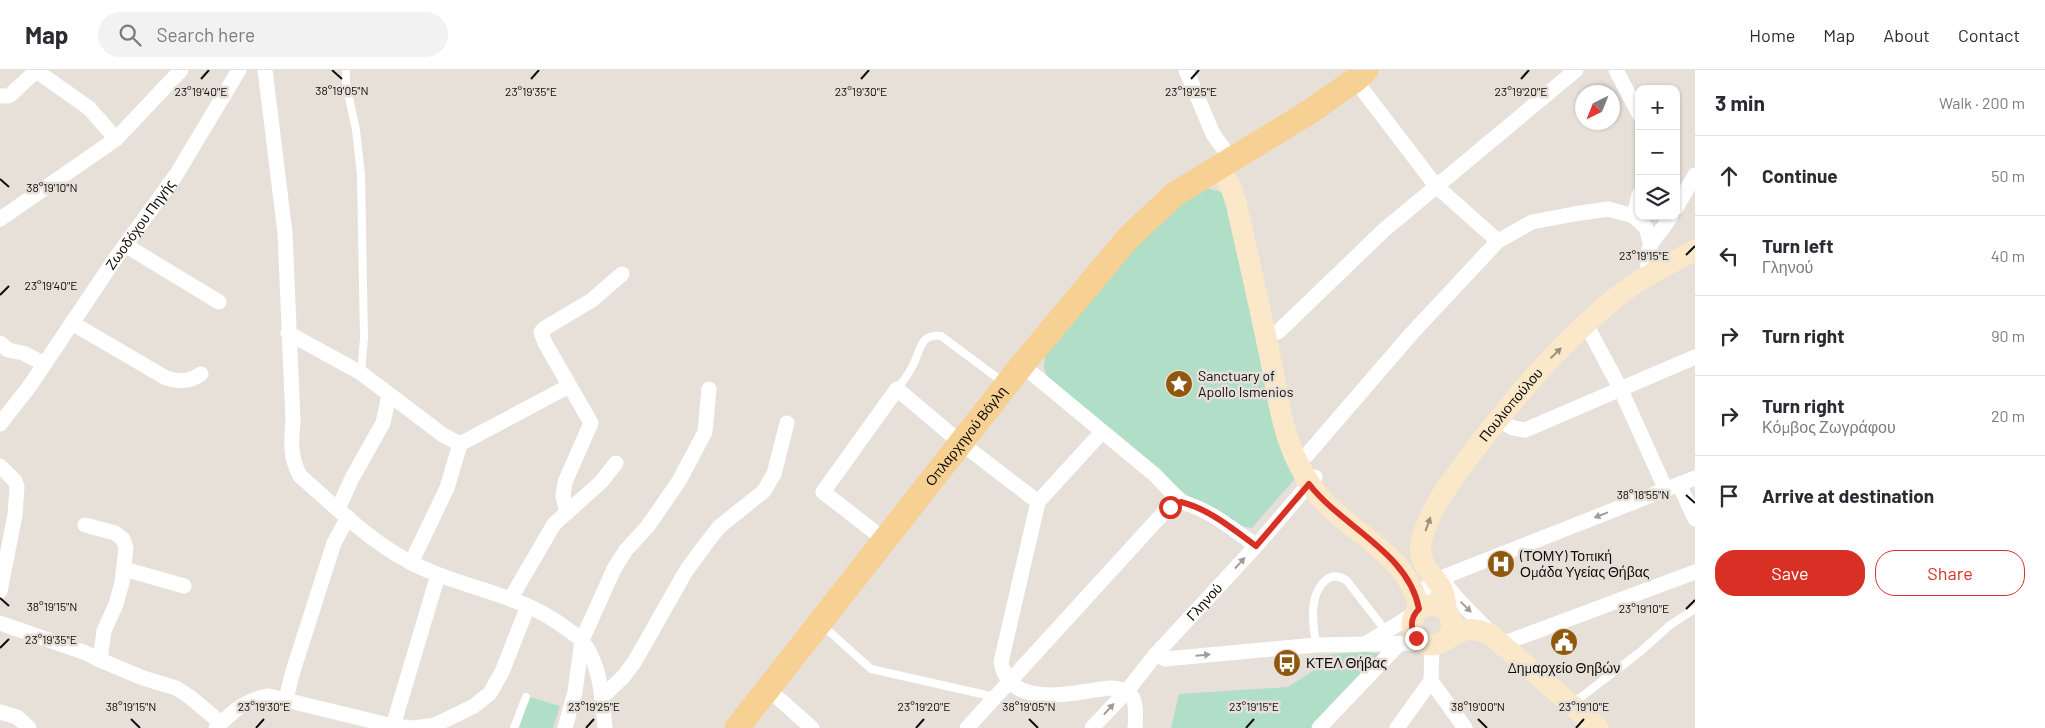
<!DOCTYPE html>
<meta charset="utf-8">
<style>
:root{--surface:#fff;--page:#f2f2f3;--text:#2b2b33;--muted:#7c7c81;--line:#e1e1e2;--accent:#d93025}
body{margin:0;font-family:Barlow,sans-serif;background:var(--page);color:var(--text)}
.controls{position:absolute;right:15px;top:15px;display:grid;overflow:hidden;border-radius:10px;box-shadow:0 1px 4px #0004}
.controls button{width:45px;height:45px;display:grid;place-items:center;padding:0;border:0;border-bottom:1px solid var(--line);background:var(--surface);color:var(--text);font:25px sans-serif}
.compass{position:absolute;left:1575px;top:15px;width:45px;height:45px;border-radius:50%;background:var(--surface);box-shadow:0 1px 4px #0004;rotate:223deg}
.stop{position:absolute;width:15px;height:15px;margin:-11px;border:4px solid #d93025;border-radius:50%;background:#fff}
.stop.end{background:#d93025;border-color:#fff;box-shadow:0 1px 5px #0008}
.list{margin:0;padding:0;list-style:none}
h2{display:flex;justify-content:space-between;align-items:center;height:65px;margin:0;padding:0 20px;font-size:21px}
h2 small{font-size:16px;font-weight:400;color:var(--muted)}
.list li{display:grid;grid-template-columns:32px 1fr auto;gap:15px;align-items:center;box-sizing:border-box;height:80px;padding:0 20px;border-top:1px solid var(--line)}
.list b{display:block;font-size:19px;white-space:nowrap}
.list p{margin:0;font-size:16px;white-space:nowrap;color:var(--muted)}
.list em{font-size:16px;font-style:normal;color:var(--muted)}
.actions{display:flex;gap:10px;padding:15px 20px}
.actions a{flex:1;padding:11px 0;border:1px solid var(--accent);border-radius:20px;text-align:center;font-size:18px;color:var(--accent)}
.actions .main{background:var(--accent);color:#fff}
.icon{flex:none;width:28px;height:28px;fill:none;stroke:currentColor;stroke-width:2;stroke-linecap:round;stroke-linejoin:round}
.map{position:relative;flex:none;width:1695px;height:658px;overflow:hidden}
header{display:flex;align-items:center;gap:30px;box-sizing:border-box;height:70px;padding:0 25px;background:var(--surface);border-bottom:1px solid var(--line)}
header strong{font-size:24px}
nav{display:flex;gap:28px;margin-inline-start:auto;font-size:18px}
.search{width:350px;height:45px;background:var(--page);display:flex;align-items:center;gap:12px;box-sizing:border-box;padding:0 18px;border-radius:28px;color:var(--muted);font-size:19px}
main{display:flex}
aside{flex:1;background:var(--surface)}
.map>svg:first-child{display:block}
</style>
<header>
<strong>Map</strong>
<div class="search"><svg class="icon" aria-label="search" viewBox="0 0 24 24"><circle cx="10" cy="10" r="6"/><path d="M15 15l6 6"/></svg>Search here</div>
<nav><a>Home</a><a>Map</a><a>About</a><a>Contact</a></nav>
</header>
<main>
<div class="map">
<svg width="1695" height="658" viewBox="0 0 1695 658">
<rect width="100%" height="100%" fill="#e7e0d9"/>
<g fill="#b0dec7">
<path d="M1205,118L1218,121L1227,126L1299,404L1252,458L1240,456L1187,425L1049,312L1044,298L1045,286L1148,160L1185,127Z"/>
<path d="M1363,582L1383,584L1313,658H1171L1179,624L1288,617L1313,601L1311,586Z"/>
<path d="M529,627L560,636L553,658H519Z"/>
</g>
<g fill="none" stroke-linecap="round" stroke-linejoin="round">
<g stroke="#fff" stroke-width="8">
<path d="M346,0V14L356,60L361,105L364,268L361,303"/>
<path d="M897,319C903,311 909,304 913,295C921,280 919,264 941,266L1003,312"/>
<path d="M822,555L871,599L995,627"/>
<path d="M1316,575C1313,554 1308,525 1326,510C1333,504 1340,506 1347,511L1386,561"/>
<path d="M1572,634L1640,582L1670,555L1695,539"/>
<path d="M514,658L526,627"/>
</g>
<g stroke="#fff" stroke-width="15">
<path d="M35,0L89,38L116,69"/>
<path d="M265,0L285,163L293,351C291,372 290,387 300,406C335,436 369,471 410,492C461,519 521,523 567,559C572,563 578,566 582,571C601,594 602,629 605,658"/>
<path d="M1186,0L1213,64L1231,89"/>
<path d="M1616,0L1639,44"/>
<path d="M1355,10L1436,116L1498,171"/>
<path d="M0,26H9L36,1"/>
<path d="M1676,138L1695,105"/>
<path d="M1634,146L1646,158L1650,172"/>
<path d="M0,149L116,69L181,0"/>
<path d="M125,175L219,232"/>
<path d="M1649,207C1644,168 1654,175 1671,146"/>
<path d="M72,253L166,308C181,312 188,312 201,304"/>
<path d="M1586,254L1620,318L1666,420"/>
<path d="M1278,262L1384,160L1576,0"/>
<path d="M288,263L361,303L443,365L460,374L569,316"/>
<path d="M0,273L8,280L23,283L45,294"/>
<path d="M1022,295L1155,405L1181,432"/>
<path d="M1497,349L1513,358L1525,360L1695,287"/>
<path id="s1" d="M0,354L29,317L115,189L176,105L239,0"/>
<path d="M1102,362L1038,432L1001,592C1010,641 1074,622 1109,618C1137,618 1137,635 1135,658"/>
<path d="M1306,386L1412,263L1498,171L1532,152L1574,144L1608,139L1634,146L1639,125"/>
<path d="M0,396L15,411L17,417L15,445L0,521"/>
<path d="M1679,414L1695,449"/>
<path d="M338,439L352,408L383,353L389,325"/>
<path d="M567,443L563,426L565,412L591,353L545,273L541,262L545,258L592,230L622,204"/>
<path d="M85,455L115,463L123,469L126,478L122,513L116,534L104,561L100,590L143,608L176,618L190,627L221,653"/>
<path d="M885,470L823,422L897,319L961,373L1038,432"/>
<path d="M411,493L447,418L460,374"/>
<path d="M124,499L184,516"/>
<path d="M1445,510C1447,523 1481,551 1491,564"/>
<path d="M1417,527L1430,514L1446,506L1695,408"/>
<path d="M511,528L554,454L601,412L616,393"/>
<path d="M0,553L86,583L100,590"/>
<path d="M1367,573L1414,544"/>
<path d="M1502,574L1695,502"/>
<path d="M1156,584L1165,589L1316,575L1422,573"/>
<path d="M1431,611L1465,658"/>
<path d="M768,619L812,658"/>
<path d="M602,627L624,606L635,591L686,501L705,475L719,457L764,421L774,404L787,353"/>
<path d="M286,629L293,601L334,473L348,447"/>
<path d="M0,642L17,647L29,658"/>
<path d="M393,656L438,505"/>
<path d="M216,658C232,642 246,629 269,626L393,656L414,658L435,655L474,636L490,623L502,602L528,536"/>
<path d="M565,658L575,622L582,570L614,499L626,480L648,456L679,411L705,362L709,319"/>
<path d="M967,658L1157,450L1170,437L1181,432C1209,439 1233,459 1256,476"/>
<path id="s2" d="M1092,658L1127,621L1156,584L1256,476L1315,407"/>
<path d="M1319,658L1399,574"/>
<path d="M1397,658L1431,611L1432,575"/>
</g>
<g stroke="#fbe8c9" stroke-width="21">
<path d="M1218,96L1231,117L1236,133C1247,181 1258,229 1268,277C1277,317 1280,360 1300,397C1307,411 1315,423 1326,434C1360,467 1410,489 1419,539"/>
<circle cx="1432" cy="555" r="20"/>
<path id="s3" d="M1447,542C1445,534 1445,526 1442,520C1434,503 1417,495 1421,473C1428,439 1452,411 1471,384C1514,328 1559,274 1614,229C1638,209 1668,195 1695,180"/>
<path d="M1444,571C1463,559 1471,555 1491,565L1598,658"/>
</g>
<path stroke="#f7d193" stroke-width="25" id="s4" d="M737,658L1022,295L1128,168L1175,124L1311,41L1355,10L1366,0"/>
</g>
<defs><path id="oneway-solid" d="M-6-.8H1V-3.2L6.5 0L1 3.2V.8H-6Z" transform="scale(1.25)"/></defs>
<g fill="#9c907c">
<use href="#oneway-solid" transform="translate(1556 283) rotate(-44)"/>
<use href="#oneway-solid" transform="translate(1428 454) rotate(-70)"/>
</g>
<g fill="#9f9e9d">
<use href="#oneway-solid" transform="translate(1601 445) rotate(159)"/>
<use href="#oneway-solid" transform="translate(1240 493) rotate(-47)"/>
<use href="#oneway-solid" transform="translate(1466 537) rotate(44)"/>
<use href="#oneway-solid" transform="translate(1203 585) rotate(-5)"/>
<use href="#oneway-solid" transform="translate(1109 639) rotate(-47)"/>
</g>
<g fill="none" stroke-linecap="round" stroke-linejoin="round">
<path stroke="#d93025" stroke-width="6" d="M1170,437L1181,432C1209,439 1233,459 1256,476L1309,414C1342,457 1409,483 1419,539C1410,548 1410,557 1416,568"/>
</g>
<path fill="none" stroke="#0e0c09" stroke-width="2" d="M332,0L342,9M201,9L209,0M531,9L539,0M861,9L869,0M1191,9L1199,0M1521,9L1529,0M0,109L9,117M1686,185L1695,176M0,225L9,216M1686,425L1695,433M0,528L9,536M1686,539L1695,530M0,578L9,569M131,649L140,658M1029,649L1038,658M1478,649L1487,658M256,658L264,649M586,658L594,649M916,658L924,649M1246,658L1254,649M1576,658L1584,649"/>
<defs>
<g id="sight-disc" transform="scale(1.4375)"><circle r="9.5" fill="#8f580d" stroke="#e7e0d9"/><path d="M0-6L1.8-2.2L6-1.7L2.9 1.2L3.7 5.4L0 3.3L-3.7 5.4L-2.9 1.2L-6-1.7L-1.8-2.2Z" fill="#fff"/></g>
<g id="hospital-disc" transform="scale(1.4375)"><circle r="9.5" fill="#8f580d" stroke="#e7e0d9"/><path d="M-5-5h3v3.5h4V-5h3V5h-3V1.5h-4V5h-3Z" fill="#fff"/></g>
<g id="civic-disc" transform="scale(1.4375)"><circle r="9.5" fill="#8f580d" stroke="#e7e0d9"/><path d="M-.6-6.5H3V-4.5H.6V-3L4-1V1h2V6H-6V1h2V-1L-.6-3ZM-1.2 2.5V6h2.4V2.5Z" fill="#fff"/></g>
<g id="bus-disc" transform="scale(1.4375)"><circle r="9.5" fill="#8f580d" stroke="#e7e0d9"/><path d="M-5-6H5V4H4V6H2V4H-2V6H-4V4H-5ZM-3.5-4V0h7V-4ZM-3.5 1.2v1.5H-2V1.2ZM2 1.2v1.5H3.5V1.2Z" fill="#fff"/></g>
</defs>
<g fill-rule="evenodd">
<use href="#sight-disc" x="1179" y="314"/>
<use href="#hospital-disc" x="1501" y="494"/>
<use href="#civic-disc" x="1564" y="572"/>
<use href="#bus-disc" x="1287" y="593"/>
</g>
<g text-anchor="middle" stroke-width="5" stroke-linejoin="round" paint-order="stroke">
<g font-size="14" fill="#0e0c09" stroke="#e7e0d9">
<text dy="5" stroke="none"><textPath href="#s1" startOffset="244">Ζωοδόχου Πηγής</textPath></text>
<text dy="5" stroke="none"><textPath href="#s3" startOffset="242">Πουλιοπούλου</textPath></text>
<text dy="5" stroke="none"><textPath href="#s4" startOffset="371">Οπλαρχηγού Βόγλη</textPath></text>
<text dy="5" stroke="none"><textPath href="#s2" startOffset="169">Γληνού</textPath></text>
</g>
<g font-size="14" fill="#0e0c09" stroke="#e7e0d9" text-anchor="start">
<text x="1198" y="311">Sanctuary of<tspan x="1198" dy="16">Apollo Ismenios</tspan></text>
<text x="1520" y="491">(ΤΟΜΥ) Τοπική<tspan x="1520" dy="16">Ομάδα Υγείας Θήβας</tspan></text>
<text x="1306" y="598">ΚΤΕΛ Θήβας</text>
<text x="1564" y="603" text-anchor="middle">Δημαρχείο Θηβών</text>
</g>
</g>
<g font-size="12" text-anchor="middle" fill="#0e0c09" stroke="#e7e0d9" stroke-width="5" stroke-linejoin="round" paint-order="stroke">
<text x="342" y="25">38°19'05"N</text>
<text x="201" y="26">23°19'40"E</text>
<text x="531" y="26">23°19'35"E</text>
<text x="861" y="26">23°19'30"E</text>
<text x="1191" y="26">23°19'25"E</text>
<text x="1521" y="26">23°19'20"E</text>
<text x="52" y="122">38°19'10"N</text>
<text x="1644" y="190">23°19'15"E</text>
<text x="51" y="220">23°19'40"E</text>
<text x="1643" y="429">38°18'55"N</text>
<text x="52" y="541">38°19'15"N</text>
<text x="1644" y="543">23°19'10"E</text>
<text x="51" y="574">23°19'35"E</text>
<text x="264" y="641">23°19'30"E</text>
<text x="594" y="641">23°19'25"E</text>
<text x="924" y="641">23°19'20"E</text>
<text x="1254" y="641">23°19'15"E</text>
<text x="1584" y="641">23°19'10"E</text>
<text x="131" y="641">38°19'15"N</text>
<text x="1029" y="641">38°19'05"N</text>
<text x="1478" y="641">38°19'00"N</text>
</g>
</svg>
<div class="controls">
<button>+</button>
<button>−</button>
<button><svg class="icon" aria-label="layers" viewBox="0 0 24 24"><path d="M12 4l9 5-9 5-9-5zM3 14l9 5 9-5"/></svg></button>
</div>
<svg class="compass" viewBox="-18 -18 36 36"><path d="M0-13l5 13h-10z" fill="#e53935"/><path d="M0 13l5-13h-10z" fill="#7c7c81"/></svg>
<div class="stop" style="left:1170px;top:437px"></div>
<div class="stop end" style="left:1416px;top:568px"></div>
</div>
<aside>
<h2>3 min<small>Walk · 200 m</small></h2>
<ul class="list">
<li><svg class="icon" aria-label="ahead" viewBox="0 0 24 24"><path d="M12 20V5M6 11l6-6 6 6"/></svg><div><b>Continue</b></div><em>50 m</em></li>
<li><svg class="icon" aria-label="left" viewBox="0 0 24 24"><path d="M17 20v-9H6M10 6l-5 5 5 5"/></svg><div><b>Turn left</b><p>Γληνού</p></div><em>40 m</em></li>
<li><svg class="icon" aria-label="right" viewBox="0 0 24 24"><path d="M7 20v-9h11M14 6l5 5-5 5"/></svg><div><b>Turn right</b></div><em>90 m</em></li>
<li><svg class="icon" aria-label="right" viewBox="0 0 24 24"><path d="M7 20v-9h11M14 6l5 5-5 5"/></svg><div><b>Turn right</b><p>Κόμβος Ζωγράφου</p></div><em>20 m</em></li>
<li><svg class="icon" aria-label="arrive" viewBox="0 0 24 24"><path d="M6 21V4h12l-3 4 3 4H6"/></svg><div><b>Arrive at destination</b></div></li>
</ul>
<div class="actions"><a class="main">Save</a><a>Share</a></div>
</aside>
</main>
